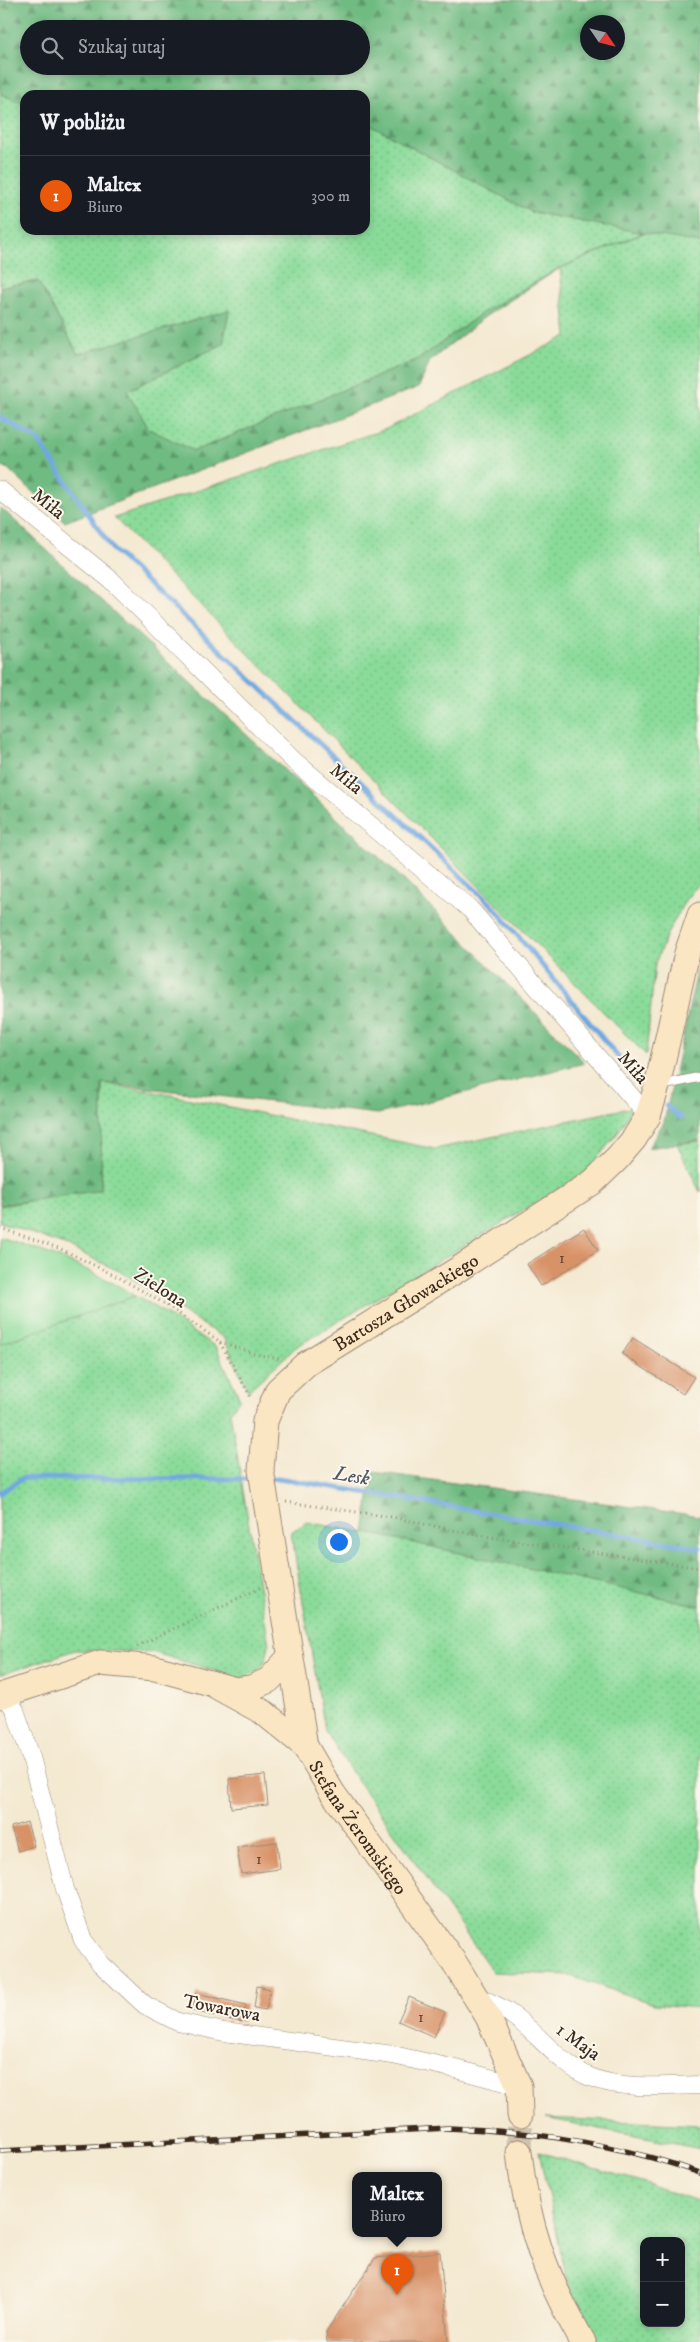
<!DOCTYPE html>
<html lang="pl">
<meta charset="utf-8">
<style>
:root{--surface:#171b24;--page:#20242c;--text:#f1f3f6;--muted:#9ea1a6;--line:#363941;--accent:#ea580c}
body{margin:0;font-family:"IM FELL DW Pica",serif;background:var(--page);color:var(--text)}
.controls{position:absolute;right:15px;bottom:15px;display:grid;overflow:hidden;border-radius:10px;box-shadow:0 2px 8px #0003}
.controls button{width:45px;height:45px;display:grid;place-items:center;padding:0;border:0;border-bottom:1px solid var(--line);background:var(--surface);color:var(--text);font:25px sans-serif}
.compass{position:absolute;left:580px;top:15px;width:45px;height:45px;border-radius:50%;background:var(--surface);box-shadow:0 2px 8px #0003;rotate:125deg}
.you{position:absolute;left:338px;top:1541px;width:18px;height:18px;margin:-12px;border:4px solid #fff;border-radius:50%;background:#1a73e8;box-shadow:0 0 0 8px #1a73e833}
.badge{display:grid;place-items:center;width:32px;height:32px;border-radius:50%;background:var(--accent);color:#fff;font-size:16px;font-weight:700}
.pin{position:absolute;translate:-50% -41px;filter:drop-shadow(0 1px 2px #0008)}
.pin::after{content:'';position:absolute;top:26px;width:18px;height:15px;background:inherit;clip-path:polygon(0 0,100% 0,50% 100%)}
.popup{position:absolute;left:352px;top:2172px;width:90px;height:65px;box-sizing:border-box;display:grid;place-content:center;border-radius:10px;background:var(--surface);filter:drop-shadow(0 1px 4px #0005);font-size:16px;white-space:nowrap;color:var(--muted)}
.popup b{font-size:19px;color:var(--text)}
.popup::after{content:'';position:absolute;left:50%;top:100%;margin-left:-10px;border:10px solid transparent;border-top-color:var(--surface)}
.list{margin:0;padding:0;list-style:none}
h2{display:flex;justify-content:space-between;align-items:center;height:65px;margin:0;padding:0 20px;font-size:21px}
h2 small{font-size:16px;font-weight:400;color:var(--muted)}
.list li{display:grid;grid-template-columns:32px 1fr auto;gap:15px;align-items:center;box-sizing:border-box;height:80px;padding:0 20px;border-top:1px solid var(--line)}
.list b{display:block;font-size:19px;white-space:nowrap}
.list p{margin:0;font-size:16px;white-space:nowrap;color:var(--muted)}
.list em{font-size:16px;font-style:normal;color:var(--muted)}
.icon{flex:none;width:28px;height:28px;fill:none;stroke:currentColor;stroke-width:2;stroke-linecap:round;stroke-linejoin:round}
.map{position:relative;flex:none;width:700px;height:2342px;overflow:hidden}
.search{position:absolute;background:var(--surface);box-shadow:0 2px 8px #0003;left:20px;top:20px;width:350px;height:55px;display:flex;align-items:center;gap:12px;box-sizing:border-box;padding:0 18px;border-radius:28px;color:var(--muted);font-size:19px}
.panel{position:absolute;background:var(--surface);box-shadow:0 2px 8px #0003;left:20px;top:90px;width:350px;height:145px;border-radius:15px}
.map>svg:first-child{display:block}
</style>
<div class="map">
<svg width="700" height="2342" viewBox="0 0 700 2342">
<defs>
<pattern id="grass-dots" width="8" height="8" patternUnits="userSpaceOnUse" patternTransform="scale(1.25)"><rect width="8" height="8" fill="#8adb9a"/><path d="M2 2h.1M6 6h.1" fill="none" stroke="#78bc84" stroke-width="1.8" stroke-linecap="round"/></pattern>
<pattern id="forest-firs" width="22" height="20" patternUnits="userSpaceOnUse" patternTransform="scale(1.25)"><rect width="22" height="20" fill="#6fbb82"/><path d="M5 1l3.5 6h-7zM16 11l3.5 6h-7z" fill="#5c986a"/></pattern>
</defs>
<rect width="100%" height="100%" fill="#fbf7ec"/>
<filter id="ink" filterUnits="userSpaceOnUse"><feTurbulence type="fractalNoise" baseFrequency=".02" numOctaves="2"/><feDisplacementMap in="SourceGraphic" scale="10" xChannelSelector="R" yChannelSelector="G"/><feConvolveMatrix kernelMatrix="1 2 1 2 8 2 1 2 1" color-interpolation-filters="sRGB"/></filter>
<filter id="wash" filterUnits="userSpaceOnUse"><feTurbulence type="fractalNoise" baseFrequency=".0096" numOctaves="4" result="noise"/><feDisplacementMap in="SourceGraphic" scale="20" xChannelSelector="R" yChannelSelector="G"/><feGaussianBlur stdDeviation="1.12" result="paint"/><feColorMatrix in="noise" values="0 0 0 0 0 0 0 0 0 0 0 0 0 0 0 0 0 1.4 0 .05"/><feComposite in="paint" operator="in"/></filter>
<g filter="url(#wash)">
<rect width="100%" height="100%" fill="#f4e9d1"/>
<g fill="url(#grass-dots)" stroke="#62825c" fill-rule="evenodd">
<path d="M0,93L16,101L25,102V230H365V122L531,212L700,243V883L686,899L667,934L655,964L646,1055L114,518L386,429L567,336L560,268L485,311L419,359L194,451L148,429L127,391L223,344L229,311L78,354L38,281L0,287Z"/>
<path d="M102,1083L171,1095L435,1149L633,1107L617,1134L585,1173L296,1347L248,1391L224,1338L123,1273L64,1245L0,1222V1206L101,1189Z"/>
<path d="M700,1141V1192L677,1144Z"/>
<path d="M135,1296L163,1312L216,1347L240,1399L230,1412L269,1645C265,1668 261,1670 241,1679L152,1652L75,1650L0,1675V1344Z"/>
<path d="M307,1522L402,1540L700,1606V2008L654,2004L567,1975L493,1972L357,1780L325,1731L291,1532Z"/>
<path d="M545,2118L700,2125V2149L696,2148Z"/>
<path d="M539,2152L652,2185L700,2202V2342H600L569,2290ZM644,2241H681V2323H644Z"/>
</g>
<g fill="url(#forest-firs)" stroke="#557250" fill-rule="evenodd">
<path d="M0,0H700V243L644,233L560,268L486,316L430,361L419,387L65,522L7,468L0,465V287L38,281L78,354L229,310L223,344L127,391L149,429L194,451L419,359L485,311L560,268L643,233L531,212L365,122V95H25V102L16,101L0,93ZM588,22H618V52H588ZM29,29H361V66H29Z"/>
<path d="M0,507L407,883L585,1063L378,1114L102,1083L101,1190L0,1205Z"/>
<path d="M700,958V1140L648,1148L664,1122Z"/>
<path d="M373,1472L700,1516V1606L364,1532Z"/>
</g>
<path fill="#8adb9a" stroke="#62825c" d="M0,1237C47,1252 93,1269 135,1296L0,1344Z"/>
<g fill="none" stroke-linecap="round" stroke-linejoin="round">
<g stroke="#71a7df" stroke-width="5">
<path d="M0,417L37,439L113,550L494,907L642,1086"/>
<path d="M666,1106L681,1118"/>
<path d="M269,1479L278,1478L700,1548"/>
<path d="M0,1493L23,1478L255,1479"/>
</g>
</g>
<g id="blocks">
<g fill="#d89268">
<path d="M584,1228L598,1250L541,1286L527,1264Z"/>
<path d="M633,1338L694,1377L683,1394L622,1354Z"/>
<path d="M265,1775L268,1805L231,1808L229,1779Z"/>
<path d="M27,1822L34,1846L18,1851L11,1827Z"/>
<path d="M277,1842L280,1869L241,1874L237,1847Z"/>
<path d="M257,1986L270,1989L266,2010L254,2008Z"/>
<path d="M196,1993L246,2005L242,2022L192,2011Z"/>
<path d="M409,1997L445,2012L434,2037L398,2021Z"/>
<path d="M440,2252L448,2342H327L326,2332L375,2258Z"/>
</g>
</g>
</g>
<g filter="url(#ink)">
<use href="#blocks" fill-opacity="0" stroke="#988a78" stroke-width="1"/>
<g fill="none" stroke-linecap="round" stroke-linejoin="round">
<path stroke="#cfc3ad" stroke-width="25" stroke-dasharray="25 12" stroke-linecap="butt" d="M519,2152L520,2115"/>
<g stroke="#988a78" stroke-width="11">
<path id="lane" d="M659,1086L700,1077"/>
</g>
<g stroke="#988a78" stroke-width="19">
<g id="street">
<path d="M0,490L111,580L294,761L470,909L648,1116"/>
<path d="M4,1694L15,1710L31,1757L65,1889L83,1940L101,1964L145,2005L178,2022L224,2032L393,2055L456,2069L519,2086"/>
<path d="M476,1997C490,2002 504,2008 516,2018C541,2037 561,2065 590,2077C621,2090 667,2086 700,2085"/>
</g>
</g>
<g stroke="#988a78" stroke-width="27">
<g id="secondary">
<path id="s1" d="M216,1686L263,1712L305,1746L332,1792L454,1962L488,2017L519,2086L520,2115"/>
<path d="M0,1696L100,1663L155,1668L236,1690L251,1688L269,1680L290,1657"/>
<path id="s2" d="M305,1746L261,1470L265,1421L278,1390L306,1364L457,1270L593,1182L617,1159L634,1139L648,1116L657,1086L687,953L700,915"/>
<path d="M519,2152C527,2226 546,2278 583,2342"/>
</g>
</g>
<g stroke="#988a78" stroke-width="3" stroke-dasharray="1 4" stroke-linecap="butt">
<path d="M0,1228L61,1249L120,1278L165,1304L219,1341L252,1399"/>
<path d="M220,1342L259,1355L281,1359"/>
<path d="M286,1502L392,1517L471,1534L700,1568"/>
<path d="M137,1646L260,1588"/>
</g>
<use href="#lane" stroke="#fff" stroke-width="9"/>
<use href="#street" stroke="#fff" stroke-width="18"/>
<use href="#secondary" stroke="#fbe6c4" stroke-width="25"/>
<g stroke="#3b2a1e" stroke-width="5.5">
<path id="rail" d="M0,2151L448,2128C535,2131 618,2144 700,2173"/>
</g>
<use href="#rail" stroke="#fbf7ec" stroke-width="4" stroke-dasharray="11" stroke-linecap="butt"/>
</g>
</g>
<g text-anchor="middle" stroke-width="4" stroke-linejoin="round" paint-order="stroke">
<g font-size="16" fill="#624430">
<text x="562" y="1263">1</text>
<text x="259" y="1864">1</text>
<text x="421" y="2022">1</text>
</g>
<g font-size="19" fill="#3b2a1e" stroke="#fbf7ec">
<text transform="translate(49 503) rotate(39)" y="7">Miła</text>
<text transform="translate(347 778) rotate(40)" y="7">Miła</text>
<text transform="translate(634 1067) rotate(49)" y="7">Miła</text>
<text transform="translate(161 1287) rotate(32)" y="7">Zielona</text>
<text dy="7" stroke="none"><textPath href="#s2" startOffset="518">Bartosza Głowackiego</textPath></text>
<text dy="7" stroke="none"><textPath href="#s1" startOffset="205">Stefana Żeromskiego</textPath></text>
<text transform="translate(222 2007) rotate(11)" y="7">Towarowa</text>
<text transform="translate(579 2041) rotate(36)" y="7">1 Maja</text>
</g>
<g font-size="20" font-style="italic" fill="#4e5662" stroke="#fbf7ec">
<text transform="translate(352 1475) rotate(9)" y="7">Lesk</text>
</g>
</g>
</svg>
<div class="controls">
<button>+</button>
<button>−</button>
</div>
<svg class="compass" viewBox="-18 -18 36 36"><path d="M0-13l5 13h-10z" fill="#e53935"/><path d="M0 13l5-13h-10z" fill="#9ea1a6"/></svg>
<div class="you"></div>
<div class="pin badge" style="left:397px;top:2295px">1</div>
<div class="popup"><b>Maltex</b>Biuro</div>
<div class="search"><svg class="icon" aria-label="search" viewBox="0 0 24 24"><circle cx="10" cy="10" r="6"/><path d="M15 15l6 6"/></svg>Szukaj tutaj</div>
<section class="panel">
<h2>W pobliżu<small></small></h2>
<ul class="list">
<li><span class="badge">1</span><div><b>Maltex</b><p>Biuro</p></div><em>300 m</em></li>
</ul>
</section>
</div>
